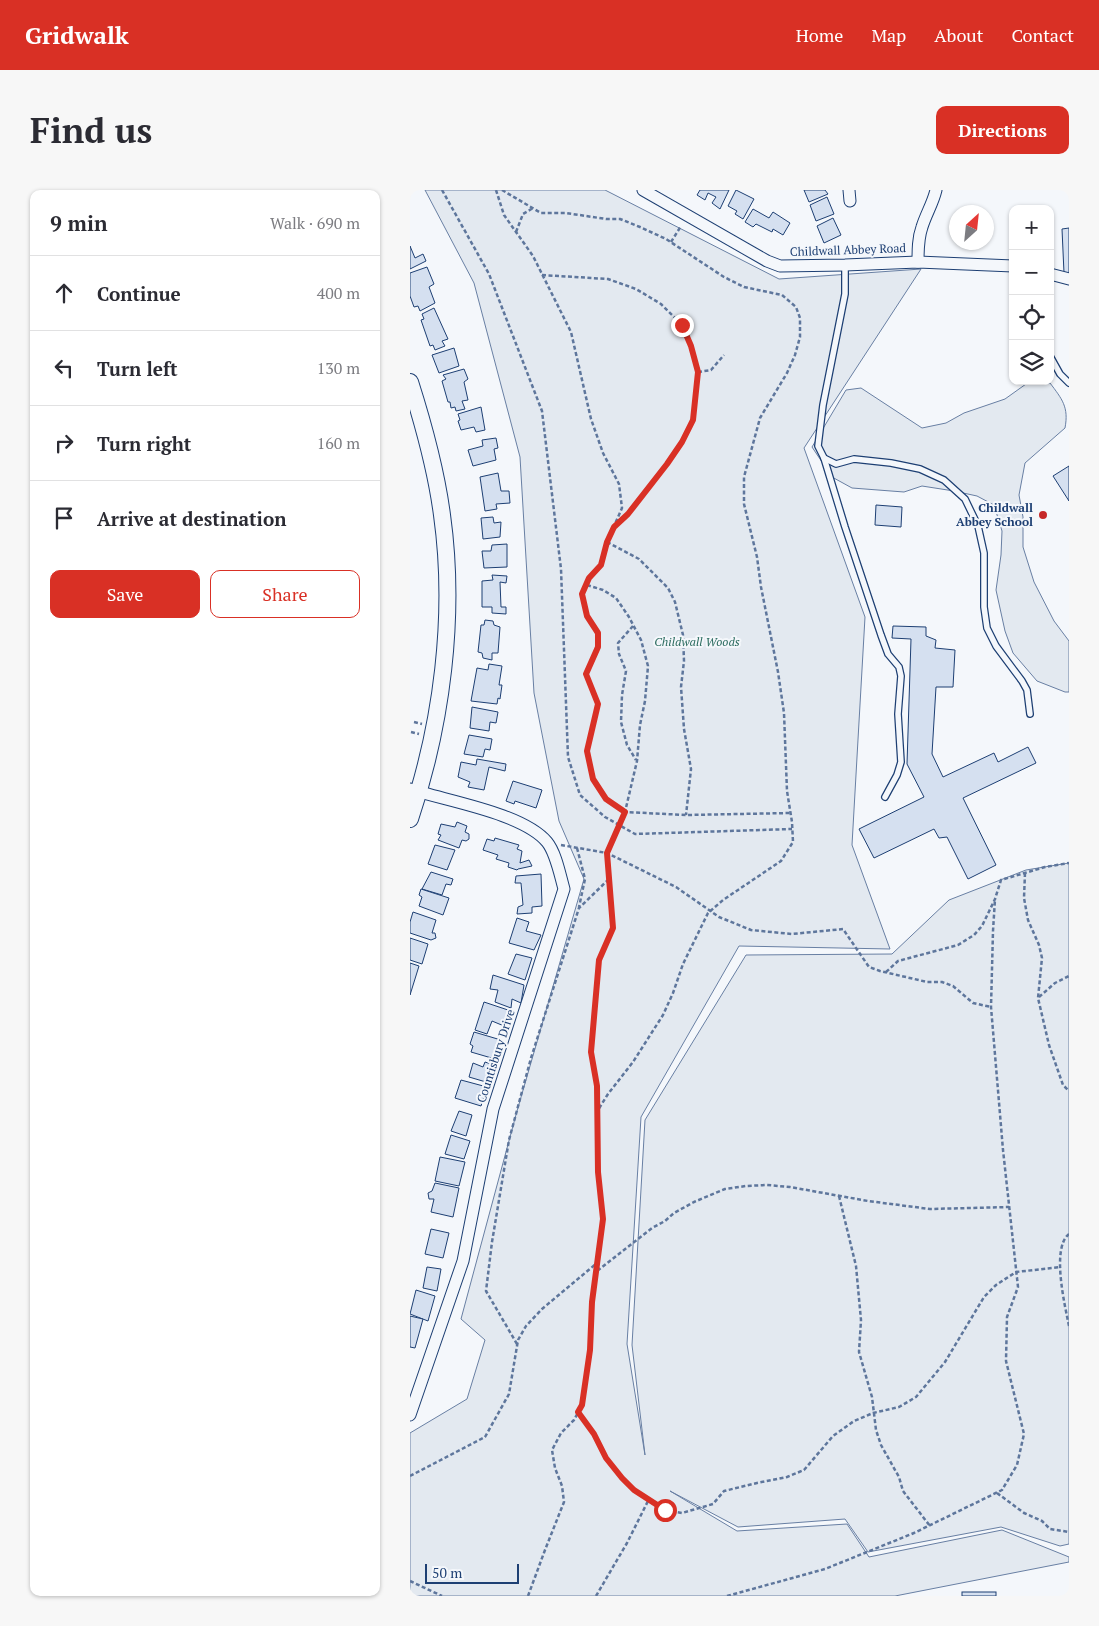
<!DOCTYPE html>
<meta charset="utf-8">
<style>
:root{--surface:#fff;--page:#f7f7f7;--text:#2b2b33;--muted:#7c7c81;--line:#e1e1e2;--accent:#d93025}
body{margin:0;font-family:"PT Serif",serif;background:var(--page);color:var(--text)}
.controls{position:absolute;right:15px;top:15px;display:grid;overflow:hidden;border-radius:10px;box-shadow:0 1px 4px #0004}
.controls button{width:45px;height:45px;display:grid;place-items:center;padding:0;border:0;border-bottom:1px solid var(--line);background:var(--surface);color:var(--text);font:25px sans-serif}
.compass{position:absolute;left:539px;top:15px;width:45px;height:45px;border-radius:50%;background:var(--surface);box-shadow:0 1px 4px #0004;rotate:27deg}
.scale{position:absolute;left:15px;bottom:12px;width:94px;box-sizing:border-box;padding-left:5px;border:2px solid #1d3f73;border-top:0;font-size:14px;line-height:18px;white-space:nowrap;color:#1d3f73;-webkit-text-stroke:4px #f4f7fb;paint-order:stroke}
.stop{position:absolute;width:15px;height:15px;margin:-11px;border:4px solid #d93025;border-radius:50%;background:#fff}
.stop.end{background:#d93025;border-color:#fff;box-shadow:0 1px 5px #0008}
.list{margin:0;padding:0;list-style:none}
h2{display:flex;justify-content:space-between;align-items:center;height:65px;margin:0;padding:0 20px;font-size:21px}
h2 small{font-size:16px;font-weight:400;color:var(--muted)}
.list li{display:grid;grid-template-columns:32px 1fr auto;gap:15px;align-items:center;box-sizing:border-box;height:75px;padding:0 20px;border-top:1px solid var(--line)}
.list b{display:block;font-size:19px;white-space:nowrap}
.list em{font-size:16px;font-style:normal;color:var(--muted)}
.actions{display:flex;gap:10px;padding:15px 20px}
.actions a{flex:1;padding:11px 0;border:1px solid var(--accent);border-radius:10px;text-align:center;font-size:18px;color:var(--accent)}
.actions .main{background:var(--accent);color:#fff}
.icon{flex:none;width:28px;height:28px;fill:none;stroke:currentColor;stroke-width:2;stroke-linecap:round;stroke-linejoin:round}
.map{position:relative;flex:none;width:659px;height:1406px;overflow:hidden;border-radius:10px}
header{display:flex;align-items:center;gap:30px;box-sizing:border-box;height:70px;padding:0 25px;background:var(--accent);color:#fff}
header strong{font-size:24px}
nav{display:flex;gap:28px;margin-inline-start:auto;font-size:18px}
.intro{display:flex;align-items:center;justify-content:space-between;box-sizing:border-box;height:120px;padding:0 30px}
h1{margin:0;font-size:35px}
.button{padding:12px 22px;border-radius:10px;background:var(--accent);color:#fff;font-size:18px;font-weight:700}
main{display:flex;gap:30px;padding:0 30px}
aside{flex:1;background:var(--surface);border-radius:10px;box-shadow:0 1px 4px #0004}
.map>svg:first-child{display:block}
</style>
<header>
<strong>Gridwalk</strong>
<nav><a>Home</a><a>Map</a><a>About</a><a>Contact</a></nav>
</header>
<div class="intro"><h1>Find us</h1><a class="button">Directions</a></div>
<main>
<aside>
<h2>9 min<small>Walk · 690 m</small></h2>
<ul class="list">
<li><svg class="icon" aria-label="ahead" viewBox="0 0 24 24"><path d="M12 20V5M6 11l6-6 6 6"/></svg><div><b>Continue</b></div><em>400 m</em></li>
<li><svg class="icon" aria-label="left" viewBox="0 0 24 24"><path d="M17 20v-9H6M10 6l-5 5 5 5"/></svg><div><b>Turn left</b></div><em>130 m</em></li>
<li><svg class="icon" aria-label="right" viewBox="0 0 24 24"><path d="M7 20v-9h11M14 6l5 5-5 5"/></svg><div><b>Turn right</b></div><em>160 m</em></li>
<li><svg class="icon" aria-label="arrive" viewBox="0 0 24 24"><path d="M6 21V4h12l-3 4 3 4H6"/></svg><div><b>Arrive at destination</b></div></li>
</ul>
<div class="actions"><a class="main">Save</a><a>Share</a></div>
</aside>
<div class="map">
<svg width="659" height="1406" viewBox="0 0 659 1406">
<rect width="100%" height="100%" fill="#f4f7fb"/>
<g fill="#e3e9f0" stroke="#687fa3">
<path d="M15,0H195L369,89L511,79L394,258L455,427L442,655L480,759L329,756L231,927L217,1154L235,1265L222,1155L235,930L336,765L482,764L539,710L616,680L659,673V1354L650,1356L591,1337L458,1362L435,1329L328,1337L260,1301L327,1341L437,1334L459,1367L592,1340L659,1367V1372L485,1406H0V1243L57,1209L75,1150L51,1129L107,921L174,689L149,631L124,503L110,267L64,93Z"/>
<path d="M640,193C652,209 659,217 655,238L615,273L609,305L613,327V357L624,392L644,431L659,451V502H655L627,491L603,463L595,441L586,400L591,365L592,341L584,315L567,306L544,301L512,296L494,302L442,298L422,287L402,257L436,200L451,198L512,238L536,233L554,223L595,209L616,194Z"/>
</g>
<g fill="#d5e0f0" stroke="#1d3f73">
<path d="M290,0H319L310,19L302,13L306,7L298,3L295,10L287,5Z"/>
<path d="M326,0L344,9L333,29L325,24L327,21L318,16Z"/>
<path d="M394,0H415L418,4L399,12Z"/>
<path d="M417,7L424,24L406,31L400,15Z"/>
<path d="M343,19L359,28L363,22L380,33L373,45L363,39L362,42L346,34L343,37L335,32Z"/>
<path d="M423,28L431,45L414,53L407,36Z"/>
<path d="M659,38V83H654L652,39Z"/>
<path d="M0,56L5,68L13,64L16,71L0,79Z"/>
<path d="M17,77L24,94L19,97L25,113L10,121L8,116L4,117L0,106V83Z"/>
<path d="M24,118L38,149L32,151L35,156L25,160L23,155L20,156L11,130L14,129L12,124Z"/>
<path d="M44,158L49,176L29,183L22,165Z"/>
<path d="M54,179L58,189L54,192L58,210L52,211L55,219L46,221L45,217L41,218L40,212H38L32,191L36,189L33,185Z"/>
<path d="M71,217L75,240L66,242L64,237L51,240L48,231L50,230L48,224Z"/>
<path d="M86,248L88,258L84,259L86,270L63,276L58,260L73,256L72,250Z"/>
<path d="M659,276V311L643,286Z"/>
<path d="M88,283L91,301H99L100,313L86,314L87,319L75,321L70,287Z"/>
<path d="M466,315L492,317L491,337L465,335Z"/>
<path d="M83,327L84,333L91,332L90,347L73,349L71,328Z"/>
<path d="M97,354V377L74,378L72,361H81L82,355Z"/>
<path d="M82,385L97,386L96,393L90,392L91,417H96V424L82,423V417H72V391L83,390Z"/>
<path d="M75,430L83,431L84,435L90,437L88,463H82V470L73,468L72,463L68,462L71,435H74Z"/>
<path d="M483,436L516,437V446L526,450L525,458L545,460L543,497H526L522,564L533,587L584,563L588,572L618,557L626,573L553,608L586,675L558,689L537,647L529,648L524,639L464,668L449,639L514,607L497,574L501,449L482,448Z"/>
<path d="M79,474L92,476L89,495H92L90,509L88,508L87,514L61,511L67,478L78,480Z"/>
<path d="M62,517L88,522L86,533L80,532L79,541L60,538Z"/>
<path d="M59,545L82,549L80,560L75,559L73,567L54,564Z"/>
<path d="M67,569L96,574L95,581L79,577L74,600L58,597L60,592L48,587L51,572L66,575Z"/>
<path d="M103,591L132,600L126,618L105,611L104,614L96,611Z"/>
<path d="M47,632L57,636L55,642L59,644V649L56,651L52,650L49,658L28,650L31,645L28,644L31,634L45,637Z"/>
<path d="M85,648L109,655L107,659L112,661L110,673L119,670L122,676L108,679L107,680L98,677L99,673L86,669L88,665L73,660L77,649L84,651Z"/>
<path d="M25,655L45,660L37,680L18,674Z"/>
<path d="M21,682L43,689L41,695L36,694L32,705L12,699Z"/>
<path d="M131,684L132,716L122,717V723L107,724L108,717L113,715L111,693H105L106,686Z"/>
<path d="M11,699L39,708L33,725L9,716L12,707L9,705Z"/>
<path d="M3,722L26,730L22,743H25L26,748L21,750L0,743V732Z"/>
<path d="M107,728L119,732L116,741L131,745L124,760L99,753Z"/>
<path d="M0,748L18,754L12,774L0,770Z"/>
<path d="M106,764L122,768L115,790L98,784Z"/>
<path d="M0,773L9,776L0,805Z"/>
<path d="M83,785L114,795L111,813L102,809L101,818L85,812L88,800L80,799Z"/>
<path d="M74,812L101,821L94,836L82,831L77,844L65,840Z"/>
<path d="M64,842L91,850L85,869L61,862L63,856L60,854Z"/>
<path d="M75,872L81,874L76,892L59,887L63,873L73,877Z"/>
<path d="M51,890L77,897L71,916L45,908Z"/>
<path d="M49,921L62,925L56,946L41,941Z"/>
<path d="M41,945L60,951L54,969L35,964Z"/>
<path d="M30,967L55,972L49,996L25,991Z"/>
<path d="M25,993L49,998L43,1027L21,1022L24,1009H19L18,1003L22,1001Z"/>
<path d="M21,1039L39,1043L33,1068L15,1064Z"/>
<path d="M17,1077L31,1079L27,1101L13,1098Z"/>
<path d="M6,1100L25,1106L18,1131L0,1124Z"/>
<path d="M0,1126L13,1129L5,1158L0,1157Z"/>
<rect x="552" y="1402" width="34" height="4"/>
</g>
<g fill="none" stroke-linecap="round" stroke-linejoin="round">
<g stroke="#1d3f73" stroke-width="8">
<g id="lane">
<path d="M435,75V104L413,215L408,256L414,268L426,274L444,269L481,273L510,279L534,290L555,309L568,336L574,363V417L577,438L586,456L612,491L617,500L620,524"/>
<path d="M640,166L650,184L659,193"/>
<path d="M414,268L435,337L471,445L478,464L489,477L491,486L488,524L491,572L487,585L475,607"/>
</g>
</g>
<g stroke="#1d3f73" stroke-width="13">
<g id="street">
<path d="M233,0L357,71L370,76L435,75L508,72L603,76"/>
<path d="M439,0L440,11"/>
<path d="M508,72C508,60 508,48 512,37C516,24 523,13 526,0"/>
<path d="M640,84L659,89"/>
<path d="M0,599C36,611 113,623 137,652C146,663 150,685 154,699L83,919L53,1071L0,1225"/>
</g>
</g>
<g stroke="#1d3f73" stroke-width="18">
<path id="secondary" d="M0,192C14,236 26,279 32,325C46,425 32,534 0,629"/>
</g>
<g stroke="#5e769c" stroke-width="2.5" stroke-dasharray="4 2.5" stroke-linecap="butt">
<path d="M32,0L79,84L132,221L151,379L158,567L170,605L195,627L225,644L382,639"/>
<path d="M86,0L94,25L123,66L161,142L181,229L193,263L209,294L212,318L197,352L191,375L179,388L172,404L177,426L188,443V457L176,484L188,514L177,561L183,589L196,609L215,622L276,625L381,623"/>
<path d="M92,0L131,23H156L196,29H210L230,37L256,49L314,87L334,97L372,105L386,117L390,128V147L385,165L377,183L350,228L334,287V314L347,367L351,397L368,482L374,523L377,601L382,632L383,652L371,671L313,710L298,723L273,774L263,803L253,825L223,872L198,904L188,920"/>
<path d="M106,42L113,24L123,18"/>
<path d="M261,52L271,36"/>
<path d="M132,85L198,89L226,99L251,114L272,135L281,156L288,182L283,230L272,252L257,274L218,324L206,335"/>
<path d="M288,182L301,180L314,165"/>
<path d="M197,352L229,369L258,398L265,412L273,445L274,471L271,497L274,539L281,579L276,625"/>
<path d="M177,395L193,400L206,408L219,427L231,450L238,476L235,511L230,535L227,571L215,622"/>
<path d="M223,436L208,453L209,464L216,481L212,505L211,532L217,555L226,570"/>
<path d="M4,532L12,534"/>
<path d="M1,542L9,544"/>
<path d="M151,655L197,663L266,697L309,727L341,740L382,744L433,739L459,777L470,781L517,792H532L543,796L563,813L581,817"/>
<path d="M167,658L175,689L169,717"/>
<path d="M615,683L614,708L618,730L629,755L632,768L628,808L639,855L653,895L659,901"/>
<path d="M476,782L488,771L548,755L564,745L572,736L585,709L591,690L635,677L659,673"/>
<path d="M629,807L645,793L659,786"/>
<path d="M429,1006L446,1076L451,1130L449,1162L462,1207L466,1240L471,1255L489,1287L493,1301L520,1336"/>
<path d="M659,1044C641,1058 655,1116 659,1136"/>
<path d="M107,1154L76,1101L82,1052L99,950L121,868L169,718L199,689"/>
<path d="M168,1222L184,1244L196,1268L212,1288L224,1300L239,1309"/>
<path d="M0,1286L75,1247L99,1204L108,1150L116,1136L132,1119L187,1073L193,1029L188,982L187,896L181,862L189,770L203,738L197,663"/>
<path d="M587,1303L614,1323L632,1331L640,1339L659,1342"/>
<path d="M0,1391L32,1406"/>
<path d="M118,1406L135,1360L154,1312L152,1296L145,1278L142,1260L151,1243L164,1230L172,1215L180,1160L182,1112L187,1081L242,1038L255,1031L264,1023L284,1012L315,999L336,996L357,995L380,997L458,1011L520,1019L599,1017"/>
<path d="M186,1406L217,1353L239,1309L255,1320L272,1323L303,1314L314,1301L347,1293L377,1287L394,1280L423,1246L444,1231L463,1223L489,1217L506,1207L535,1172L574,1107L586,1095L606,1082L651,1077"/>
<path d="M317,1406L415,1379L504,1343L592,1300L607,1275L614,1244L596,1171L597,1127L608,1097L593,960L581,817L583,741L585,709"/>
</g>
<use href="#lane" stroke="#f4f7fb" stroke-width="5.5"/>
<use href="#street" stroke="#f4f7fb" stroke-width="11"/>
<use href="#secondary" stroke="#f4f7fb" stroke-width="16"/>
<path stroke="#5e769c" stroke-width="2.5" stroke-dasharray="4 2.5" stroke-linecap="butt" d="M197,663L215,622"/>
</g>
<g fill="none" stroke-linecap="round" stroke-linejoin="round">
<path stroke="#d93025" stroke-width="6" d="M255,1320L224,1300L212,1288L196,1268L184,1244L168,1222L172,1215L180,1160L182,1112L193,1029L188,982L187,896L181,862L189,770L203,738L197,663L215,622L196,609L183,589L177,561L188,514L176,484L188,457V443L177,426L172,404L179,388L191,375L197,352L204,337L218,324L257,274L272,252L283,230L288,182L281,156L272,135"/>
</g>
<circle fill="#c62828" stroke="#f4f7fb" stroke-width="2" cx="633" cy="325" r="5"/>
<g text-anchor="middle" stroke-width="4" stroke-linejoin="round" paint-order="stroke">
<g font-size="12" fill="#1d3f73" stroke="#f4f7fb">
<text transform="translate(438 60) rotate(-2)" y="4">Childwall Abbey Road</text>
<text transform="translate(86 866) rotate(-72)" y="4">Countisbury Drive</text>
</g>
<g font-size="12" font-weight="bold" fill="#1d3f73" stroke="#f4f7fb" text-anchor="end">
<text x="623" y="322">Childwall<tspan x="623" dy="14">Abbey School</tspan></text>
</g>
<g font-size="12" font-style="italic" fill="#2c6c60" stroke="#f4f7fb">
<text x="287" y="456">Childwall Woods</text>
</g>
</g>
</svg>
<div class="controls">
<button>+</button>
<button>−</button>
<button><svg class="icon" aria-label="locate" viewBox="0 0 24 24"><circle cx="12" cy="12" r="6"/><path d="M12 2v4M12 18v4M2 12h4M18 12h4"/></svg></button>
<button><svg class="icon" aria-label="layers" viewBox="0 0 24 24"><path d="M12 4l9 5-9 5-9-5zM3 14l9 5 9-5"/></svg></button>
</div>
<svg class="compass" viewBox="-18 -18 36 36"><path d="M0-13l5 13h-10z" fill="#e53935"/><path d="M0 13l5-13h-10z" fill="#7c7c81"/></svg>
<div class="scale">50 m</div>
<div class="stop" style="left:255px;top:1320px"></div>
<div class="stop end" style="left:272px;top:135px"></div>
</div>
</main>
